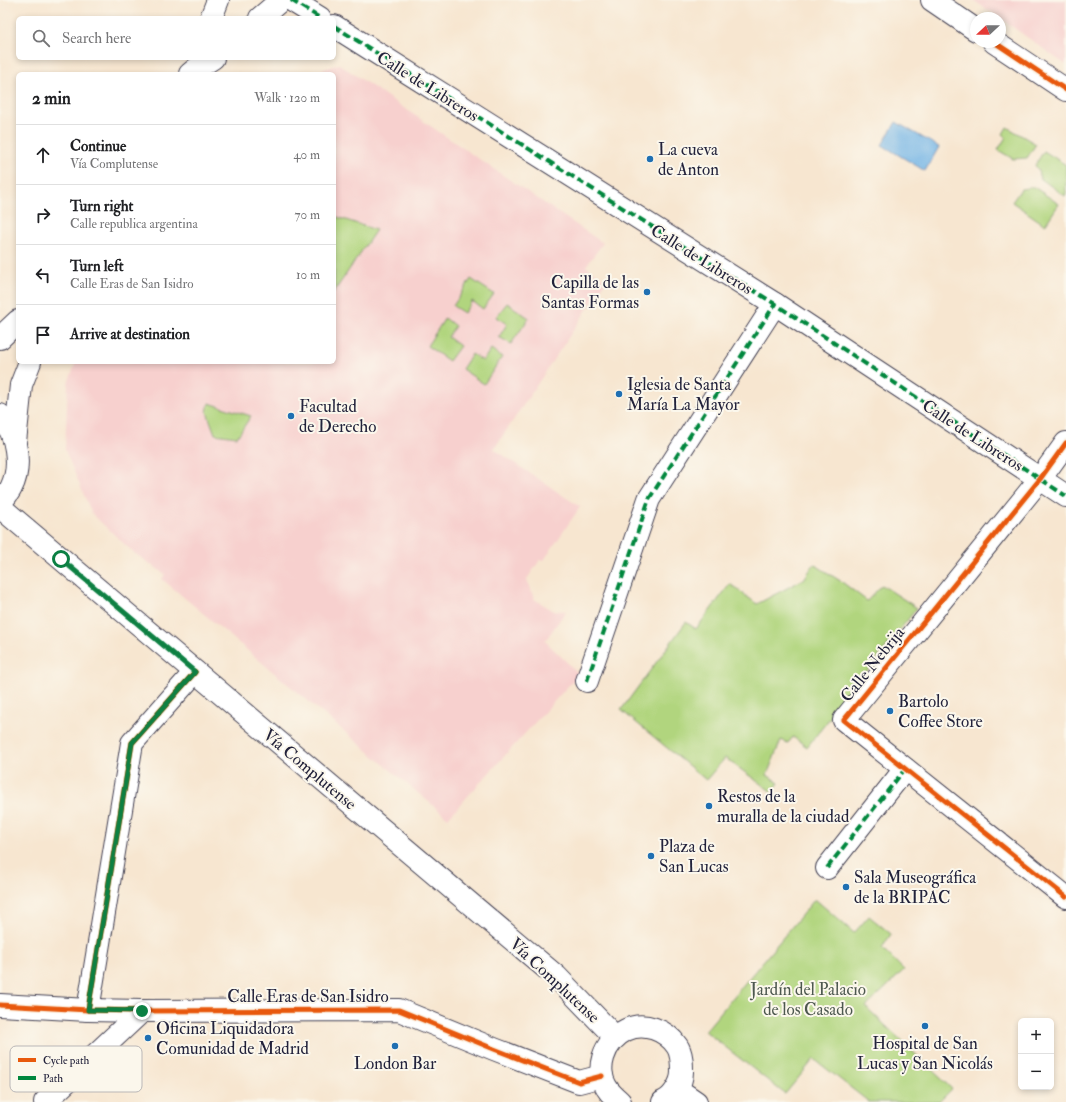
<!DOCTYPE html>
<meta charset="utf-8">
<style>
:root{--surface:#fff;--page:#f2f2f2;--text:#202124;--muted:#757577;--line:#e0e0e0}
body{margin:0;font-family:"IM FELL Double Pica",serif;background:var(--page);color:var(--text)}
.controls{position:absolute;right:12px;bottom:12px;display:grid;overflow:hidden;border-radius:6px;box-shadow:0 2px 6px #0003}
.controls button{width:36px;height:36px;display:grid;place-items:center;padding:0;border:0;border-bottom:1px solid var(--line);background:var(--surface);color:var(--text);font:20px sans-serif}
.compass{position:absolute;left:970px;top:12px;width:36px;height:36px;border-radius:50%;background:var(--surface);box-shadow:0 2px 6px #0003;rotate:248deg}
.stop{position:absolute;width:12px;height:12px;margin:-9px;border:3px solid #0b8043;border-radius:50%;background:#fff}
.stop.end{background:#0b8043;border-color:#fff;box-shadow:0 1px 4px #0008}
.list{margin:0;padding:0;list-style:none}
h2{display:flex;justify-content:space-between;align-items:center;height:52px;margin:0;padding:0 16px;font-size:17px}
h2 small{font-size:13px;font-weight:400;color:var(--muted)}
.list li{display:grid;grid-template-columns:26px 1fr auto;gap:12px;align-items:center;box-sizing:border-box;height:60px;padding:0 16px;border-top:1px solid var(--line)}
.list b{display:block;font-size:15px;white-space:nowrap}
.list p{margin:0;font-size:13px;white-space:nowrap;color:var(--muted)}
.list em{font-size:13px;font-style:normal;color:var(--muted)}
.icon{flex:none;width:22px;height:22px;fill:none;stroke:currentColor;stroke-width:2;stroke-linecap:round;stroke-linejoin:round}
.map{position:relative;flex:none;width:1066px;height:1102px;overflow:hidden}
.search{position:absolute;background:var(--surface);box-shadow:0 2px 6px #0003;left:16px;top:16px;width:320px;height:44px;display:flex;align-items:center;gap:10px;box-sizing:border-box;padding:0 14px;border-radius:6px;color:var(--muted);font-size:15px}
.panel{position:absolute;background:var(--surface);box-shadow:0 2px 6px #0003;left:16px;top:72px;width:320px;height:292px;border-radius:6px}
.map>svg:first-child{display:block}
</style>
<div class="map">
<svg width="1066" height="1102" viewBox="0 0 1066 1102">
<rect width="100%" height="100%" fill="#fbf7ec"/>
<filter id="ink" filterUnits="userSpaceOnUse"><feTurbulence type="fractalNoise" baseFrequency=".025" numOctaves="2"/><feDisplacementMap in="SourceGraphic" scale="8" xChannelSelector="R" yChannelSelector="G"/><feConvolveMatrix kernelMatrix="1 2 1 2 8 2 1 2 1" color-interpolation-filters="sRGB"/></filter>
<filter id="wash" filterUnits="userSpaceOnUse"><feTurbulence type="fractalNoise" baseFrequency=".012" numOctaves="4" result="noise"/><feDisplacementMap in="SourceGraphic" scale="16" xChannelSelector="R" yChannelSelector="G"/><feGaussianBlur stdDeviation="0.9" result="paint"/><feColorMatrix in="noise" values="0 0 0 0 0 0 0 0 0 0 0 0 0 0 0 0 0 1.4 0 .05"/><feComposite in="paint" operator="in"/></filter>
<g filter="url(#wash)">
<rect width="100%" height="100%" fill="#f7e6d0"/>
<g fill="#f7d0ce">
<path d="M973,0H1066V65L1000,18Z"/>
<path d="M339,64L603,243L586,266L606,281L494,449L580,507L544,560H540L527,579L534,599L554,611H566L545,641L579,674L448,818L162,579L165,574L134,553L92,514L65,450L68,383L76,362H334V74H310Z"/>
</g>
<g fill="#b1d57e" stroke="#6a7c5c">
<path d="M1007,127L1036,144L1027,158L1013,159L998,150L1006,137L1003,134Z"/>
<path d="M1044,151L1066,165V194L1065,196L1041,179L1039,171L1035,165Z"/>
<path d="M1034,187L1059,204L1045,225L1012,202L1021,189Z"/>
<path d="M334,216L376,230L334,292Z"/>
<path d="M471,279L494,294L483,309L472,301L464,313L453,306Z"/>
<path d="M507,303L529,318L511,344L499,337L507,324L496,317Z"/>
<path d="M445,318L455,326L448,337L460,346L449,361L427,346Z"/>
<path d="M491,349L502,357L484,384L462,369L472,354L483,361Z"/>
<path d="M209,403L251,416L237,437L215,434L207,412Z"/>
<path d="M814,564L842,582L867,601L882,585L917,608L807,747L793,737L788,743L781,740L767,775L779,783L772,792L725,758L706,780L621,710L686,622L696,629L730,584L757,604L804,579Z"/>
<path d="M815,899L854,933L869,916L891,934L882,948L904,970L866,1007L952,1089L939,1102H869L814,1059L785,1094L705,1031Z"/>
</g>
<path fill="#6fb2e5" stroke="#486a90" d="M896,122L939,147L925,171L882,145Z"/>
</g>
<g filter="url(#ink)">
<g fill="none" stroke-linecap="round" stroke-linejoin="round">
<g stroke="#423f51" stroke-width="24">
<g id="street">
<path d="M291,0L320,18"/>
<path d="M932,0L976,30"/>
<path d="M211,18L218,0"/>
<path d="M260,18L281,0"/>
<path d="M334,26L775,304L1066,496"/>
<path d="M994,42L1066,90"/>
<path d="M190,74L196,69L213,58"/>
<path d="M0,338L18,321"/>
<path d="M15,442L21,385L30,362"/>
<path d="M1066,443L1040,479L844,720L1066,897"/>
<path d="M587,681L649,499L775,304"/>
<path d="M827,868L905,769"/>
<path d="M0,1005L88,1010L142,1011L399,1010L494,1049L579,1082L602,1076"/>
<path d="M88,1010L132,743L195,672"/>
<path d="M45,1102L142,1011"/>
</g>
</g>
<g stroke="#423f51" stroke-width="24">
<g id="primary">
<path d="M0,415C17,432 22,467 11,488C8,494 3,499 0,504"/>
<path d="M0,507L557,977L615,1037"/>
<path d="M677,1089L696,1102"/>
<path d="M620,1102C617,1099 612,1095 609,1091C593,1071 604,1041 626,1030C644,1021 666,1030 677,1046C682,1053 682,1064 682,1072C682,1083 673,1098 663,1102"/>
</g>
</g>
<use href="#street" stroke="#fff" stroke-width="22"/>
<use href="#primary" stroke="#fff" stroke-width="22"/>
<g stroke="#00873e" stroke-width="4" stroke-dasharray="8 4" stroke-linecap="butt">
<path d="M291,0L320,18"/>
<path d="M334,26L775,304L1066,496"/>
<path d="M587,681L649,499L775,304"/>
<path d="M827,868L905,769"/>
</g>
<g stroke="#fbf7ec" stroke-width="8">
<g id="cycleway">
<path d="M994,42L1066,90"/>
<path d="M1066,443L1040,479L844,720L1066,897"/>
<path d="M0,1005L88,1010L142,1011L399,1010L494,1049L579,1082L602,1076"/>
<path d="M88,1010L132,743L195,672"/>
</g>
</g>
<use href="#cycleway" stroke="#e8590c" stroke-width="5"/>
</g>
</g>
<g fill="none" stroke-linecap="round" stroke-linejoin="round" filter="url(#ink)">
<path stroke="#0b8043" stroke-width="5" d="M61,559L195,672L132,743L88,1010L142,1011"/>
</g>
<g fill="#1f6fb2" stroke="#fbf7ec" stroke-width="1.5">
<circle cx="650" cy="159" r="4"/>
<circle cx="647" cy="292" r="4"/>
<circle cx="619" cy="394" r="4"/>
<circle cx="291" cy="416" r="4"/>
<circle cx="890" cy="711" r="4"/>
<circle cx="709" cy="806" r="4"/>
<circle cx="651" cy="856" r="4"/>
<circle cx="846" cy="887" r="4"/>
<circle cx="925" cy="1026" r="4"/>
<circle cx="148" cy="1038" r="4"/>
<circle cx="395" cy="1046" r="4"/>
</g>
<g text-anchor="middle" stroke-width="4" stroke-linejoin="round" paint-order="stroke">
<g font-size="17" fill="#22223b" stroke="#fbf7ec">
<text transform="translate(428 86) rotate(32)" y="6">Calle de Libreros</text>
<text transform="translate(702 259) rotate(32)" y="6">Calle de Libreros</text>
<text transform="translate(973 435) rotate(33)" y="6">Calle de Libreros</text>
<text transform="translate(872 664) rotate(-51)" y="6">Calle Nebrija</text>
<text transform="translate(310 769) rotate(40)" y="6">Vía Complutense</text>
<text transform="translate(555 980) rotate(43)" y="6">Vía Complutense</text>
<text x="308" y="1002">Calle Eras de San Isidro</text>
</g>
<g font-size="17" fill="#22223b" stroke="#fbf7ec" text-anchor="start">
<text x="658" y="155">La cueva<tspan x="658" dy="20">de Anton</tspan></text>
<text x="639" y="288" text-anchor="end">Capilla de las<tspan x="639" dy="20">Santas Formas</tspan></text>
<text x="627" y="390">Iglesia de Santa<tspan x="627" dy="20">María La Mayor</tspan></text>
<text x="299" y="412">Facultad<tspan x="299" dy="20">de Derecho</tspan></text>
<text x="898" y="707">Bartolo<tspan x="898" dy="20">Coffee Store</tspan></text>
<text x="717" y="802">Restos de la<tspan x="717" dy="20">muralla de la ciudad</tspan></text>
<text x="659" y="852">Plaza de<tspan x="659" dy="20">San Lucas</tspan></text>
<text x="854" y="883">Sala Museográfica<tspan x="854" dy="20">de la BRIPAC</tspan></text>
<text x="156" y="1034">Oficina Liquidadora<tspan x="156" dy="20">Comunidad de Madrid</tspan></text>
<text x="925" y="1049" text-anchor="middle">Hospital de San<tspan x="925" dy="20">Lucas y San Nicolás</tspan></text>
<text x="395" y="1069" text-anchor="middle">London Bar</text>
</g>
<g font-size="17" fill="#4d584f" stroke="#fbf7ec">
<text x="808" y="995">Jardín del Palacio<tspan x="808" dy="20">de los Casado</tspan></text>
</g>
</g>
<rect x="10" y="1046" width="132" height="46" rx="6" fill="#fbf7ec" stroke="#bab7b7" stroke-width="1"/>
<rect x="18" y="1058" width="18" height="4" fill="#e8590c"/>
<rect x="18" y="1076" width="18" height="4" fill="#00873e"/>
<g font-size="11" fill="#22223b">
<text x="43" y="1064">Cycle path</text>
<text x="43" y="1082">Path</text>
</g>
</svg>
<div class="controls">
<button>+</button>
<button>−</button>
</div>
<svg class="compass" viewBox="-18 -18 36 36"><path d="M0-13l5 13h-10z" fill="#e53935"/><path d="M0 13l5-13h-10z" fill="#757577"/></svg>
<div class="stop" style="left:61px;top:559px"></div>
<div class="stop end" style="left:142px;top:1011px"></div>
<div class="search"><svg class="icon" aria-label="search" viewBox="0 0 24 24"><circle cx="10" cy="10" r="6"/><path d="M15 15l6 6"/></svg>Search here</div>
<section class="panel">
<h2>2 min<small>Walk · 120 m</small></h2>
<ul class="list">
<li><svg class="icon" aria-label="ahead" viewBox="0 0 24 24"><path d="M12 20V5M6 11l6-6 6 6"/></svg><div><b>Continue</b><p>Vía Complutense</p></div><em>40 m</em></li>
<li><svg class="icon" aria-label="right" viewBox="0 0 24 24"><path d="M7 20v-9h11M14 6l5 5-5 5"/></svg><div><b>Turn right</b><p>Calle republica argentina</p></div><em>70 m</em></li>
<li><svg class="icon" aria-label="left" viewBox="0 0 24 24"><path d="M17 20v-9H6M10 6l-5 5 5 5"/></svg><div><b>Turn left</b><p>Calle Eras de San Isidro</p></div><em>10 m</em></li>
<li><svg class="icon" aria-label="arrive" viewBox="0 0 24 24"><path d="M6 21V4h12l-3 4 3 4H6"/></svg><div><b>Arrive at destination</b></div></li>
</ul>
</section>
</div>
